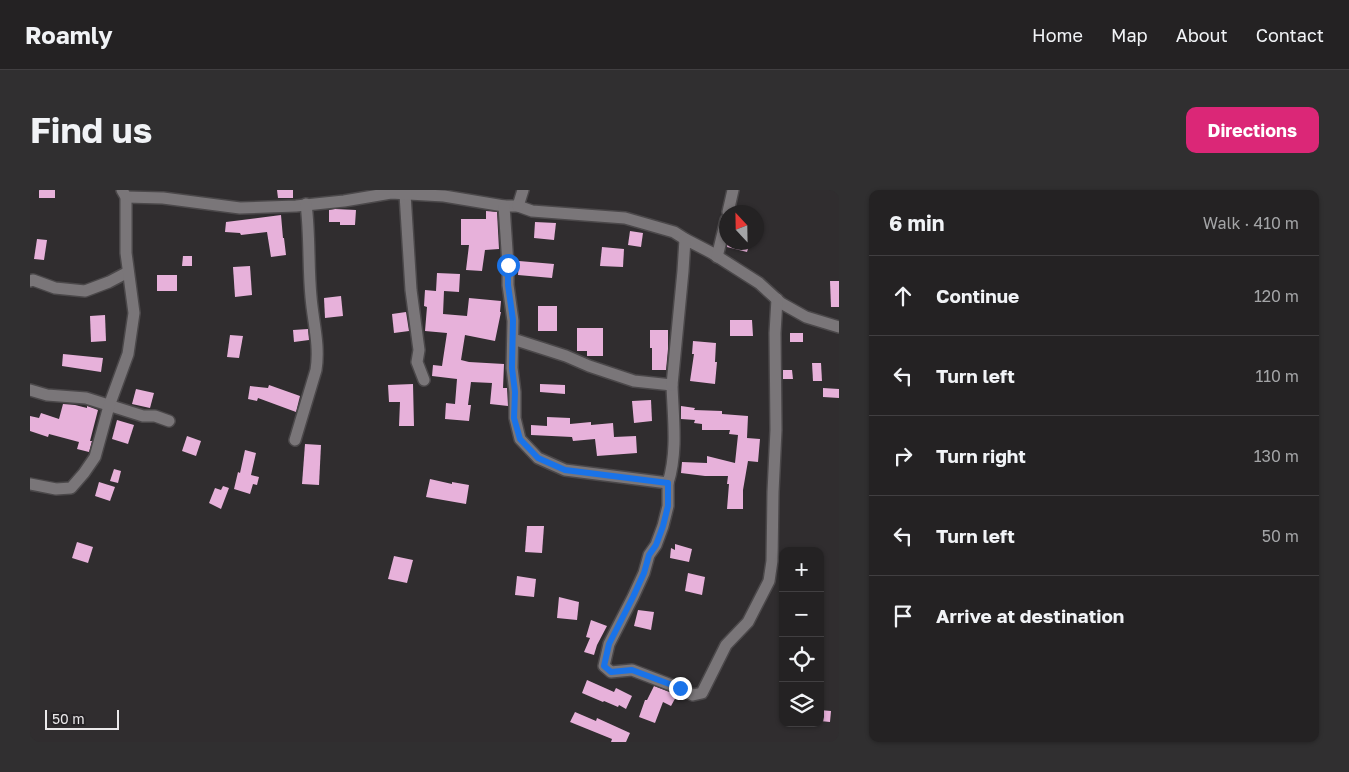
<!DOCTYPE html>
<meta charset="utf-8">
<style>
:root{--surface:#242223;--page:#302f30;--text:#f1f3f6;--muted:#a3a4a6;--line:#413f41;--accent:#db2777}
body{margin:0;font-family:"Golos Text",sans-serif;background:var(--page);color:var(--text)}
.controls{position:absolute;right:15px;bottom:15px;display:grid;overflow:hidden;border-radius:10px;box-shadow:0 1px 4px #0004}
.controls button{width:45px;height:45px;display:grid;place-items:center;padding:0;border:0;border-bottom:1px solid var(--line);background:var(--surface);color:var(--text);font:25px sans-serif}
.compass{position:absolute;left:689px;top:15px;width:45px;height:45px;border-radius:50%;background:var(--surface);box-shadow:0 1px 4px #0004;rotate:338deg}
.scale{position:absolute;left:15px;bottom:12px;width:74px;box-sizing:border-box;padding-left:5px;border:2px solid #ebe9eb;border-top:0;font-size:14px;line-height:18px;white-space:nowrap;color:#ebe9eb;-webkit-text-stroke:4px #262326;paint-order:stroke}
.stop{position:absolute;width:15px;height:15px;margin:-11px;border:4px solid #1a73e8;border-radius:50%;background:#fff}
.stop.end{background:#1a73e8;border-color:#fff;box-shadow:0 1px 5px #0008}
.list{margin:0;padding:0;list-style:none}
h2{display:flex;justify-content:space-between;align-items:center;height:65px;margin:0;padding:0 20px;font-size:21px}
h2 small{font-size:16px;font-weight:400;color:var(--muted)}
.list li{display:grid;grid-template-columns:32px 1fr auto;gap:15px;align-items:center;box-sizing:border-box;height:80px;padding:0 20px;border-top:1px solid var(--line)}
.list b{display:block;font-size:19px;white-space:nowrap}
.list em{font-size:16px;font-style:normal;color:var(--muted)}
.icon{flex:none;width:28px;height:28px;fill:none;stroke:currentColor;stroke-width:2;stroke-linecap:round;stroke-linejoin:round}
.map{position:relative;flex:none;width:809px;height:552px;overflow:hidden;border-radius:10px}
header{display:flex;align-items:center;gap:30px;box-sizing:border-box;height:70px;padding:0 25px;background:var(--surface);border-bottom:1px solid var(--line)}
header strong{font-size:24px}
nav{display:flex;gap:28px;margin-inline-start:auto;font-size:18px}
.intro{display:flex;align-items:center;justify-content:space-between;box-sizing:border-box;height:120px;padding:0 30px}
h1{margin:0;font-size:35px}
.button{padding:12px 22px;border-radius:10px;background:var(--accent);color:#fff;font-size:18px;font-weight:700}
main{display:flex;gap:30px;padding:0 30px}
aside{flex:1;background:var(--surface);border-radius:10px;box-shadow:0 1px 4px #0004}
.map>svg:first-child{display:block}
</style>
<header>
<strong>Roamly</strong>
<nav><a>Home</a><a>Map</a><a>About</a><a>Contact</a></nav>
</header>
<div class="intro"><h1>Find us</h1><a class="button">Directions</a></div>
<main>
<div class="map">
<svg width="809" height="552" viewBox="0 0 809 552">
<rect width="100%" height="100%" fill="#302d2f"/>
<g fill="#e7b1da">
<rect x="9" y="0" width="16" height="8"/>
<path d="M247,0H263V8H248Z"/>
<path d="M305,19L326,20L325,35H310V32H299V20Z"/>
<path d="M456,21L467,22L469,59L455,60L452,81L436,80L439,55H431V29H456Z"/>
<path d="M251,25L253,48H254L256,65L241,67L237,42L211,45L210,43L195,42L196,32Z"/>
<path d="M505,32L526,33L524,50L504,48Z"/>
<path d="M600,41L613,43L611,57L598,55Z"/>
<path d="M7,49L17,50L14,70L4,69Z"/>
<path d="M698,52H720L717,62L697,57Z"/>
<path d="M572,57L594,59L593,77L570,76Z"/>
<path d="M153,66H162V76H152Z"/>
<path d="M489,71L524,74L522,88L488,85Z"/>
<path d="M220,76L222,105L205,107L203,77Z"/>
<path d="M407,83L430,84L429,102L414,101L413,124L437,126L439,108L471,111L470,122H471L465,151L435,145L431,170L439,172L474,174L473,198H477L478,216L460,214L462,193L441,192L438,215H441L439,231L415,229L416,213L425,214L427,189L402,186L403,175L412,176L417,143L395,141L397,117L394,116L395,100L406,101Z"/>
<rect x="127" y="85" width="20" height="16"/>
<path d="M800,91H809V117H801Z"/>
<path d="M311,106L313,126L295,128L294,108Z"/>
<rect x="508" y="116" width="19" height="25"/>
<path d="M376,122L379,141L364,143L362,124Z"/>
<path d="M75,125L76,151L61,152L60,126Z"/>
<path d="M700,130H722L723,146H700Z"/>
<path d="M547,138H573V166H557V161H547Z"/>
<path d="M278,139L279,150L264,152L263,140Z"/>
<path d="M620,140H638V159L636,180H622V158H620Z"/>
<rect x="760" y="143" width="13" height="9"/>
<path d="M200,145L213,146L209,168L197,167Z"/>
<path d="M663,151L686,153L685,172H687L685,194L660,191L664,164H662Z"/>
<path d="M33,164L73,168L71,182L32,176Z"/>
<path d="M782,173H791L792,191H783Z"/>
<path d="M753,180H762L763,189H753Z"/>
<path d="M383,194L384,236H369L370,212H359L358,195Z"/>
<path d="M510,194L535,195V204L510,202Z"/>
<path d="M239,195L270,206L266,222L228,208L227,211L218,209L220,196L238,198Z"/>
<path d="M793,198L809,199V208L793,207Z"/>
<path d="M106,199L124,203L120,218L102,214Z"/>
<path d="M621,210L622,231L604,233L602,211Z"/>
<path d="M33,214L45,215L57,218V216L68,220L60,251H62L59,262L47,259L49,252L19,244L18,247L0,241V226L9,228L11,223L29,229Z"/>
<path d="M651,216L665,218L664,220L692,221V224L718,226L717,248L730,249L728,272L718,271L713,300V319H697L699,294H697L698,286H675L651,283L652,272L677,273V266L705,273L708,245L699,244L700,240H672V234L664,233L665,230L651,229Z"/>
<path d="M517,227L540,228V234L561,232V235L583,233L584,247L606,246L607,263L567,266L565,249L543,251L542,247L501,245V235L517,236Z"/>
<path d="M87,230L104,235L98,254L82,249Z"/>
<path d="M157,246L171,251L166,266L152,261Z"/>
<path d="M275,254L291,255L289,295L272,294Z"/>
<path d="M215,260L226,263L221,285L229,287L227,295L223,294L220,304L204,299L208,282L210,283Z"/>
<path d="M84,279L91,281L88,293L80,291Z"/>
<path d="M400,289L422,294V292L439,295L436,314L396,307Z"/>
<path d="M69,292L85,297L80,311L65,306Z"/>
<path d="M193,296L199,298L191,319L179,313L185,298L191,300Z"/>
<path d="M497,336H514L512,363L495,362Z"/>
<path d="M47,352L63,357L58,373L42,368Z"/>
<path d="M645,354L662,359L659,372L640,368L641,358L645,360Z"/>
<path d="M364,366L383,370L377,393L358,389Z"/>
<path d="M658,383L675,387L672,405L655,401Z"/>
<path d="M487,386L506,389L504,407L485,405Z"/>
<path d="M529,407L549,412L547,430L527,428Z"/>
<path d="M608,420L624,422L621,440L604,436Z"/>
<path d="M561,430L577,436L567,455L564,465L554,462L560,448L556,447Z"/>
<path d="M557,490L584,502L586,498L602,506L596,519L589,515L588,517L574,511L573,512L552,503Z"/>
<path d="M624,496L647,505L641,516L633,512L625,533L609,527L615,510H617Z"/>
<path d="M790,520L801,521L800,532L790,531Z"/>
<path d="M545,522L566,531L567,528L600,543L596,552H581L582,549L540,532Z"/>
</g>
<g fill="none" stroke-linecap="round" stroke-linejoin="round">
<g stroke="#4b484a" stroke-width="14">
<g id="minor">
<path d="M375,4L381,100L389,160L387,172L394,190"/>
<path d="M96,7L133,8L210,18L266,16L314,11L361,3L414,6L474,16H488L502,21L595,28L644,42L655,49L682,63L729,93L751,113L776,127L809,137"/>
<path d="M474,16L478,75V95L483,131L482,178L485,202V228L490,249L508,268L535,280L638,293C648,261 643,227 642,195L604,191L559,176L536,166L483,149"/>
<path d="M488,16L493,0"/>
<path d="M698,22L703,0"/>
<path d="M687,67L696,30"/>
<path d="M0,91L3,90L25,98L55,101L79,92L98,82"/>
<path d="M642,195L653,81L655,49"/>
<path d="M0,200L17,205L56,208L113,226H125L139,231"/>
<path d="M265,250L286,180C290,155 283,132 281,107C278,76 280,45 276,14"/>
<path d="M638,293V316L633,336L626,355L619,365L614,383L603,407L579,454L574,476L581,482L602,480L649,498L663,505L672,503L696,455L718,432L739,391L742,371L743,302L746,240L745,143L747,109"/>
<path d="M0,294L26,299L41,298L54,283L65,267L79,216L98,164L104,123L96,63V7L92,0"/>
</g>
</g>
<use href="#minor" stroke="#7a7679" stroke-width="11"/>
</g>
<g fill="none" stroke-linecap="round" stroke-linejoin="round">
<path stroke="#1a73e8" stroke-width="6" d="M478,75V95L483,130L482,178L485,202L484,228L490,249L508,268L535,280L638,293V316L633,336L626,355L619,365L614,383L603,407L579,454L574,476L581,482L602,480L650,498"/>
</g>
</svg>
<div class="controls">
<button>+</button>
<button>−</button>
<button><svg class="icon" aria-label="locate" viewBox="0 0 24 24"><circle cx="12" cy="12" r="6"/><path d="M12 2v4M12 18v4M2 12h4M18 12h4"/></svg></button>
<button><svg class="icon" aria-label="layers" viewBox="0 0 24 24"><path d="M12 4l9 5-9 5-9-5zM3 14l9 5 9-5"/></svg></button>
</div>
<svg class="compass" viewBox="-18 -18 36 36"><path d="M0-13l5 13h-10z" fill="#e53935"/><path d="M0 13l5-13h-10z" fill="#a3a4a6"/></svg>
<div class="scale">50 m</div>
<div class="stop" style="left:478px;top:75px"></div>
<div class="stop end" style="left:650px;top:498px"></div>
</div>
<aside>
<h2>6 min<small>Walk · 410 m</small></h2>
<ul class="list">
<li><svg class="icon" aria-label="ahead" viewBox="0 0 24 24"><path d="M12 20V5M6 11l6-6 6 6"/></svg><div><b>Continue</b></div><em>120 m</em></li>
<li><svg class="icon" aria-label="left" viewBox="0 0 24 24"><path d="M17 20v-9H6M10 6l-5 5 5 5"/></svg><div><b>Turn left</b></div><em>110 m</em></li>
<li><svg class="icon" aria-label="right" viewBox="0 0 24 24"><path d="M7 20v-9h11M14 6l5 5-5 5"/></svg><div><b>Turn right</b></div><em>130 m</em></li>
<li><svg class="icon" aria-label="left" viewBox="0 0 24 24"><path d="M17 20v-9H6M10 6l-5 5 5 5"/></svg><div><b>Turn left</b></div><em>50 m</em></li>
<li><svg class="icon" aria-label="arrive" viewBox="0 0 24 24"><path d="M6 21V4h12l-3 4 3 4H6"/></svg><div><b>Arrive at destination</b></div></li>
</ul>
</aside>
</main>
